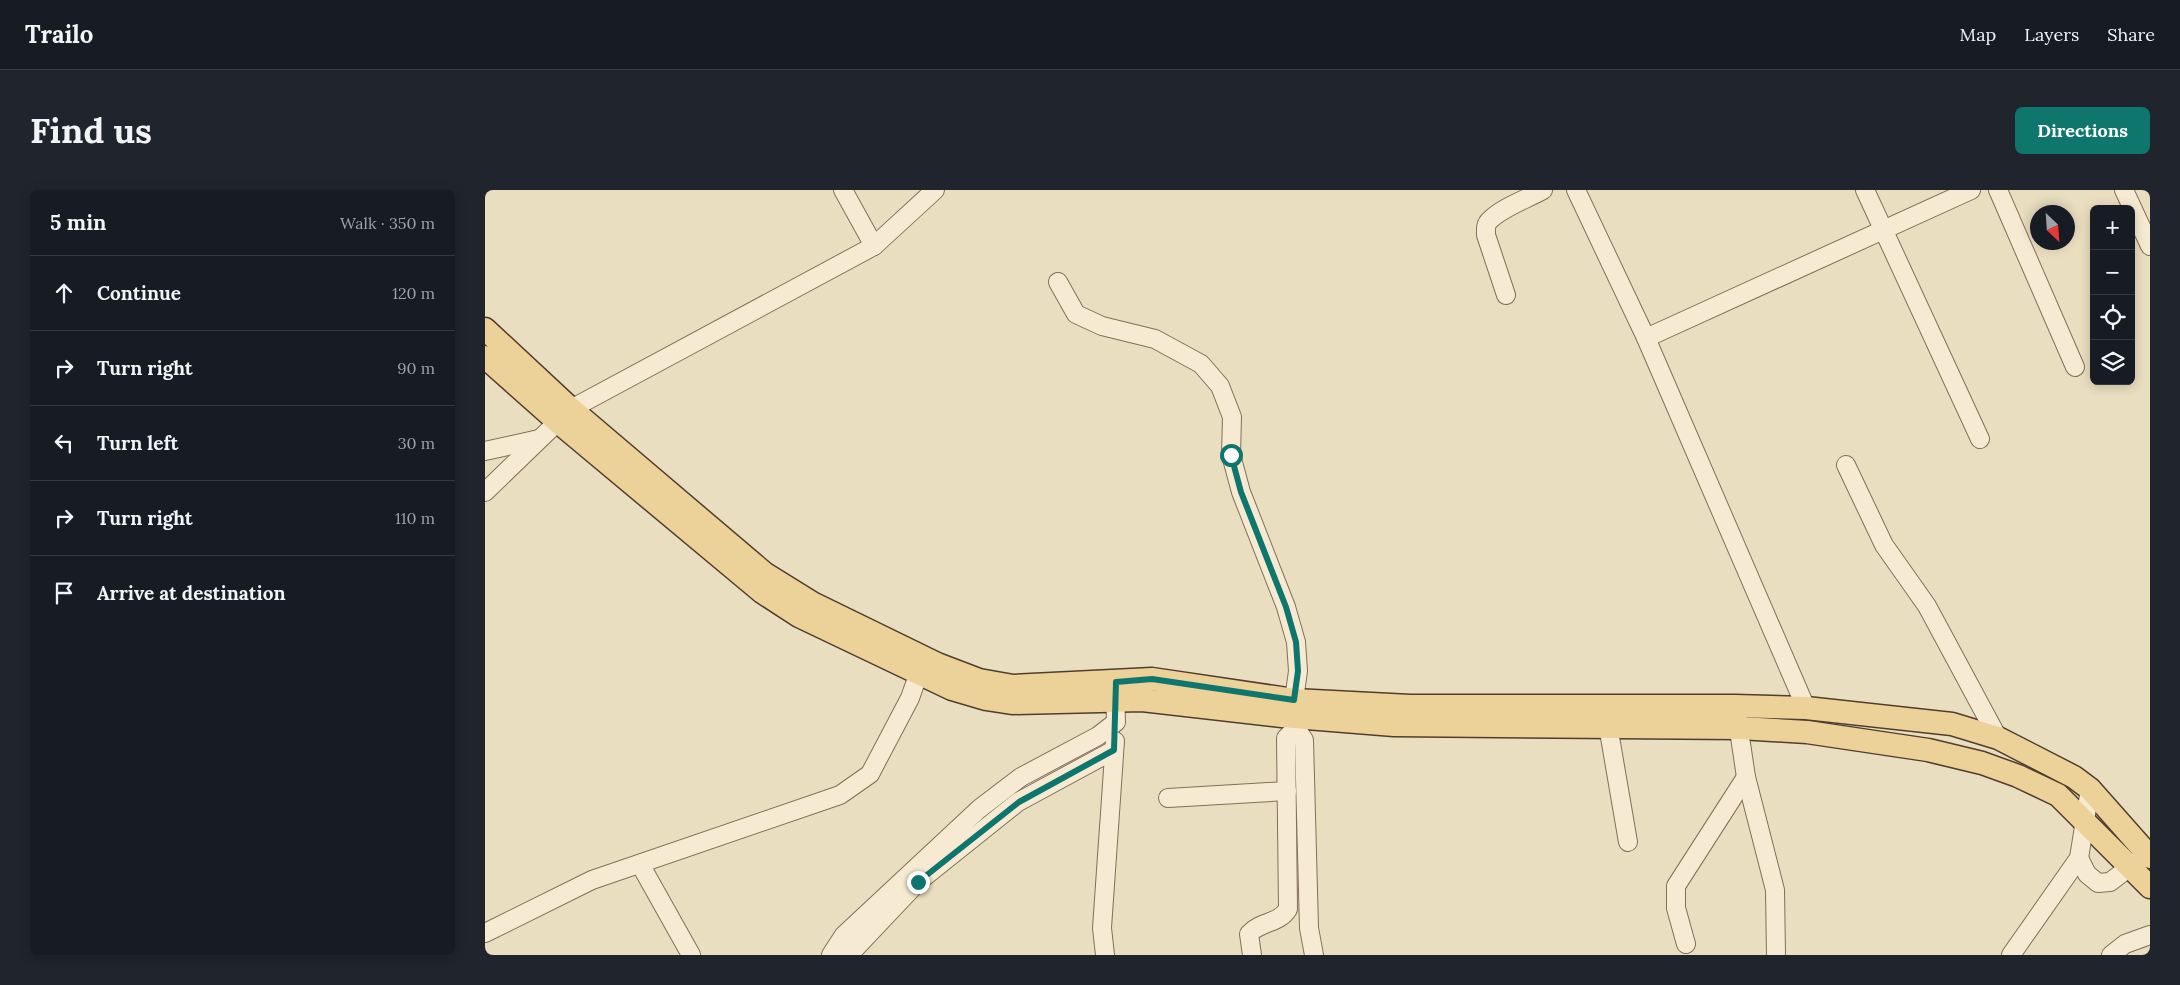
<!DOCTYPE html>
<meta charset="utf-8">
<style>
:root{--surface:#171b24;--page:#20242c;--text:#f1f3f6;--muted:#9ea1a6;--line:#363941;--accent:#0f766e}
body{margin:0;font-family:Lora,serif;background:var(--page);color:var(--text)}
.controls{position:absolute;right:15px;top:15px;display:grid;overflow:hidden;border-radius:8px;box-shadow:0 2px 12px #0003}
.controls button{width:45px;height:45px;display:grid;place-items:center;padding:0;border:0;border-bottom:1px solid var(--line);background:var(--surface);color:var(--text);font:25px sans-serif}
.compass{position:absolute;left:1545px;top:15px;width:45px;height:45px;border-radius:50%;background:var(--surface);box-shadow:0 2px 12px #0003;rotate:155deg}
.stop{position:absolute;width:15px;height:15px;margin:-11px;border:4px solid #0f766e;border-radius:50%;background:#fff}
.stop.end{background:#0f766e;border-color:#fff;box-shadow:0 1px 5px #0008}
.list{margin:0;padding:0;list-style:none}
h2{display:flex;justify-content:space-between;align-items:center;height:65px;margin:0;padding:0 20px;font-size:21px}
h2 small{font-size:16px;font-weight:400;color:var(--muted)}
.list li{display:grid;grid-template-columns:32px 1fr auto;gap:15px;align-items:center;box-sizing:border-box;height:75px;padding:0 20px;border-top:1px solid var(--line)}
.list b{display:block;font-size:19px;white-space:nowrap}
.list em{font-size:16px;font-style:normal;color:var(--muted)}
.icon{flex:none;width:28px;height:28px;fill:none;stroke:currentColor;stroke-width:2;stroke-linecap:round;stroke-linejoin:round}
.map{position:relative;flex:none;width:1665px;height:765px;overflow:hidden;border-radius:8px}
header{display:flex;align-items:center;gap:30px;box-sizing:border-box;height:70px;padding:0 25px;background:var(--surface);border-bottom:1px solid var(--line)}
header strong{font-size:24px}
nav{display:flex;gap:28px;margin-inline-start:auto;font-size:18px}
.intro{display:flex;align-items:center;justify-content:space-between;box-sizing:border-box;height:120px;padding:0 30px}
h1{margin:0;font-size:35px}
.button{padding:12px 22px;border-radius:8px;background:var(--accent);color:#fff;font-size:18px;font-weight:700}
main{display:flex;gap:30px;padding:0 30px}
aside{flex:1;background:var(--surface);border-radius:8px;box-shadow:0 2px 12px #0003}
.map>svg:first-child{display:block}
</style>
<header>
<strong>Trailo</strong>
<nav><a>Map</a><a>Layers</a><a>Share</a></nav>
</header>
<div class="intro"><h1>Find us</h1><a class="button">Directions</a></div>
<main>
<aside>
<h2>5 min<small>Walk · 350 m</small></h2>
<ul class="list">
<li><svg class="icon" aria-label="ahead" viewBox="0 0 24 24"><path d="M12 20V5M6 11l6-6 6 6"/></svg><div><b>Continue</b></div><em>120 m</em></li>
<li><svg class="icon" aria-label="right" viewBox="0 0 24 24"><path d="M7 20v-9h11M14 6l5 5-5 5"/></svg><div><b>Turn right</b></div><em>90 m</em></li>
<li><svg class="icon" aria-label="left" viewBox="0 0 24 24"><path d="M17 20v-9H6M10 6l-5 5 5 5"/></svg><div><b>Turn left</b></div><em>30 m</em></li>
<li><svg class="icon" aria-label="right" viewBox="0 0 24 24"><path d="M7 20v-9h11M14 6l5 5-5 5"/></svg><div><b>Turn right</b></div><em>110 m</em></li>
<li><svg class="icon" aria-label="arrive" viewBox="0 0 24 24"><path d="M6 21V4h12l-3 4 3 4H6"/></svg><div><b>Arrive at destination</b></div></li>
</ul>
</aside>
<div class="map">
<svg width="1665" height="765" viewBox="0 0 1665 765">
<rect width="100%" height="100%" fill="#eadec0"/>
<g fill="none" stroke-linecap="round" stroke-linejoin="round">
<g stroke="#826f59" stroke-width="20">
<g id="minor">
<path d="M358,0L389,56"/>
<path d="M1091,0L1161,148L1321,518"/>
<path d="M1380,0L1495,249"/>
<path d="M1513,0L1590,177"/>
<path d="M1639,0L1665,56"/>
<path d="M573,92L591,124L617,136L670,149L716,174L735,196L747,227L746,265L756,302L801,417L811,452L813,481L809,510L811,538L819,550L824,738L829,765"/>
<path d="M1021,105L1001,45C1001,40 1000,34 1005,30C1018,17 1042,9 1058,0"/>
<path d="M1161,148L1486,0"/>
<path d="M0,261L54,249"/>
<path d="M1361,275L1399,355L1442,416L1513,548"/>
<path d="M0,302L86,219L389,56L450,0"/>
<path d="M1121,524L1143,652"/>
<path d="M1252,527L1261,587L1290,700L1291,765"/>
<path d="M683,608L802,601"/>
<path d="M1594,668L1602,684L1613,693L1625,692L1654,670"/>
<path d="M155,674L206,765"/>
<path d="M0,743L107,690L355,605L385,584L425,508L438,471"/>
<path d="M1201,754L1191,718V696L1261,587"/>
<path d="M346,765L359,745L494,619L536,587L613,546L631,532L630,498"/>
<path d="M364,765L433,692L533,612L629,560"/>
<path d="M620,765L617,738L630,551"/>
<path d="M767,765L764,744C775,731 794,734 803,719L801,548L811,538"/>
<path d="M1526,765L1594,668L1605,599"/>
<path d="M1626,765L1640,754L1665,745"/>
</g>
</g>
<g stroke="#503d2d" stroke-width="25">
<g id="major">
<path d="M0,139L86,219L279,383L329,414L452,474L494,490L528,496L667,489L809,510L925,516H1250L1321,518L1467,534L1513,548L1589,587L1605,599L1665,667"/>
<path d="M0,167L72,231L277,402L314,426L467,499L501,509L527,513L657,510L797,526L909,535L1255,538L1322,542L1443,560L1497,573L1533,586L1573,605L1665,697"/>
</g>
</g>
<use href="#minor" stroke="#f6ebd2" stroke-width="18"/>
<use href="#major" stroke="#ecd299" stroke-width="22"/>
</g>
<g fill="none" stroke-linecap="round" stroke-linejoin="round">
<path stroke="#0f766e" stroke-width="6" d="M433,692L534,612L629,560L631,492L667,489L809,510L813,481L811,452L801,417L756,302L746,265"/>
</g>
</svg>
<div class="controls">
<button>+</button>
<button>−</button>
<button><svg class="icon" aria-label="locate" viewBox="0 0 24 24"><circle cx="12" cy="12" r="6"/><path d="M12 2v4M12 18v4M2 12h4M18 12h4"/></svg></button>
<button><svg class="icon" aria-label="layers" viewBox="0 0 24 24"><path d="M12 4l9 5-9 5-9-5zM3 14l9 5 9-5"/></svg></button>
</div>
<svg class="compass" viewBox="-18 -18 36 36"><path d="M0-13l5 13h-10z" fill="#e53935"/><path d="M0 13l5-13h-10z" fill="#9ea1a6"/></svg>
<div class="stop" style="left:746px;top:265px"></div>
<div class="stop end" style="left:433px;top:692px"></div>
</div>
</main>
